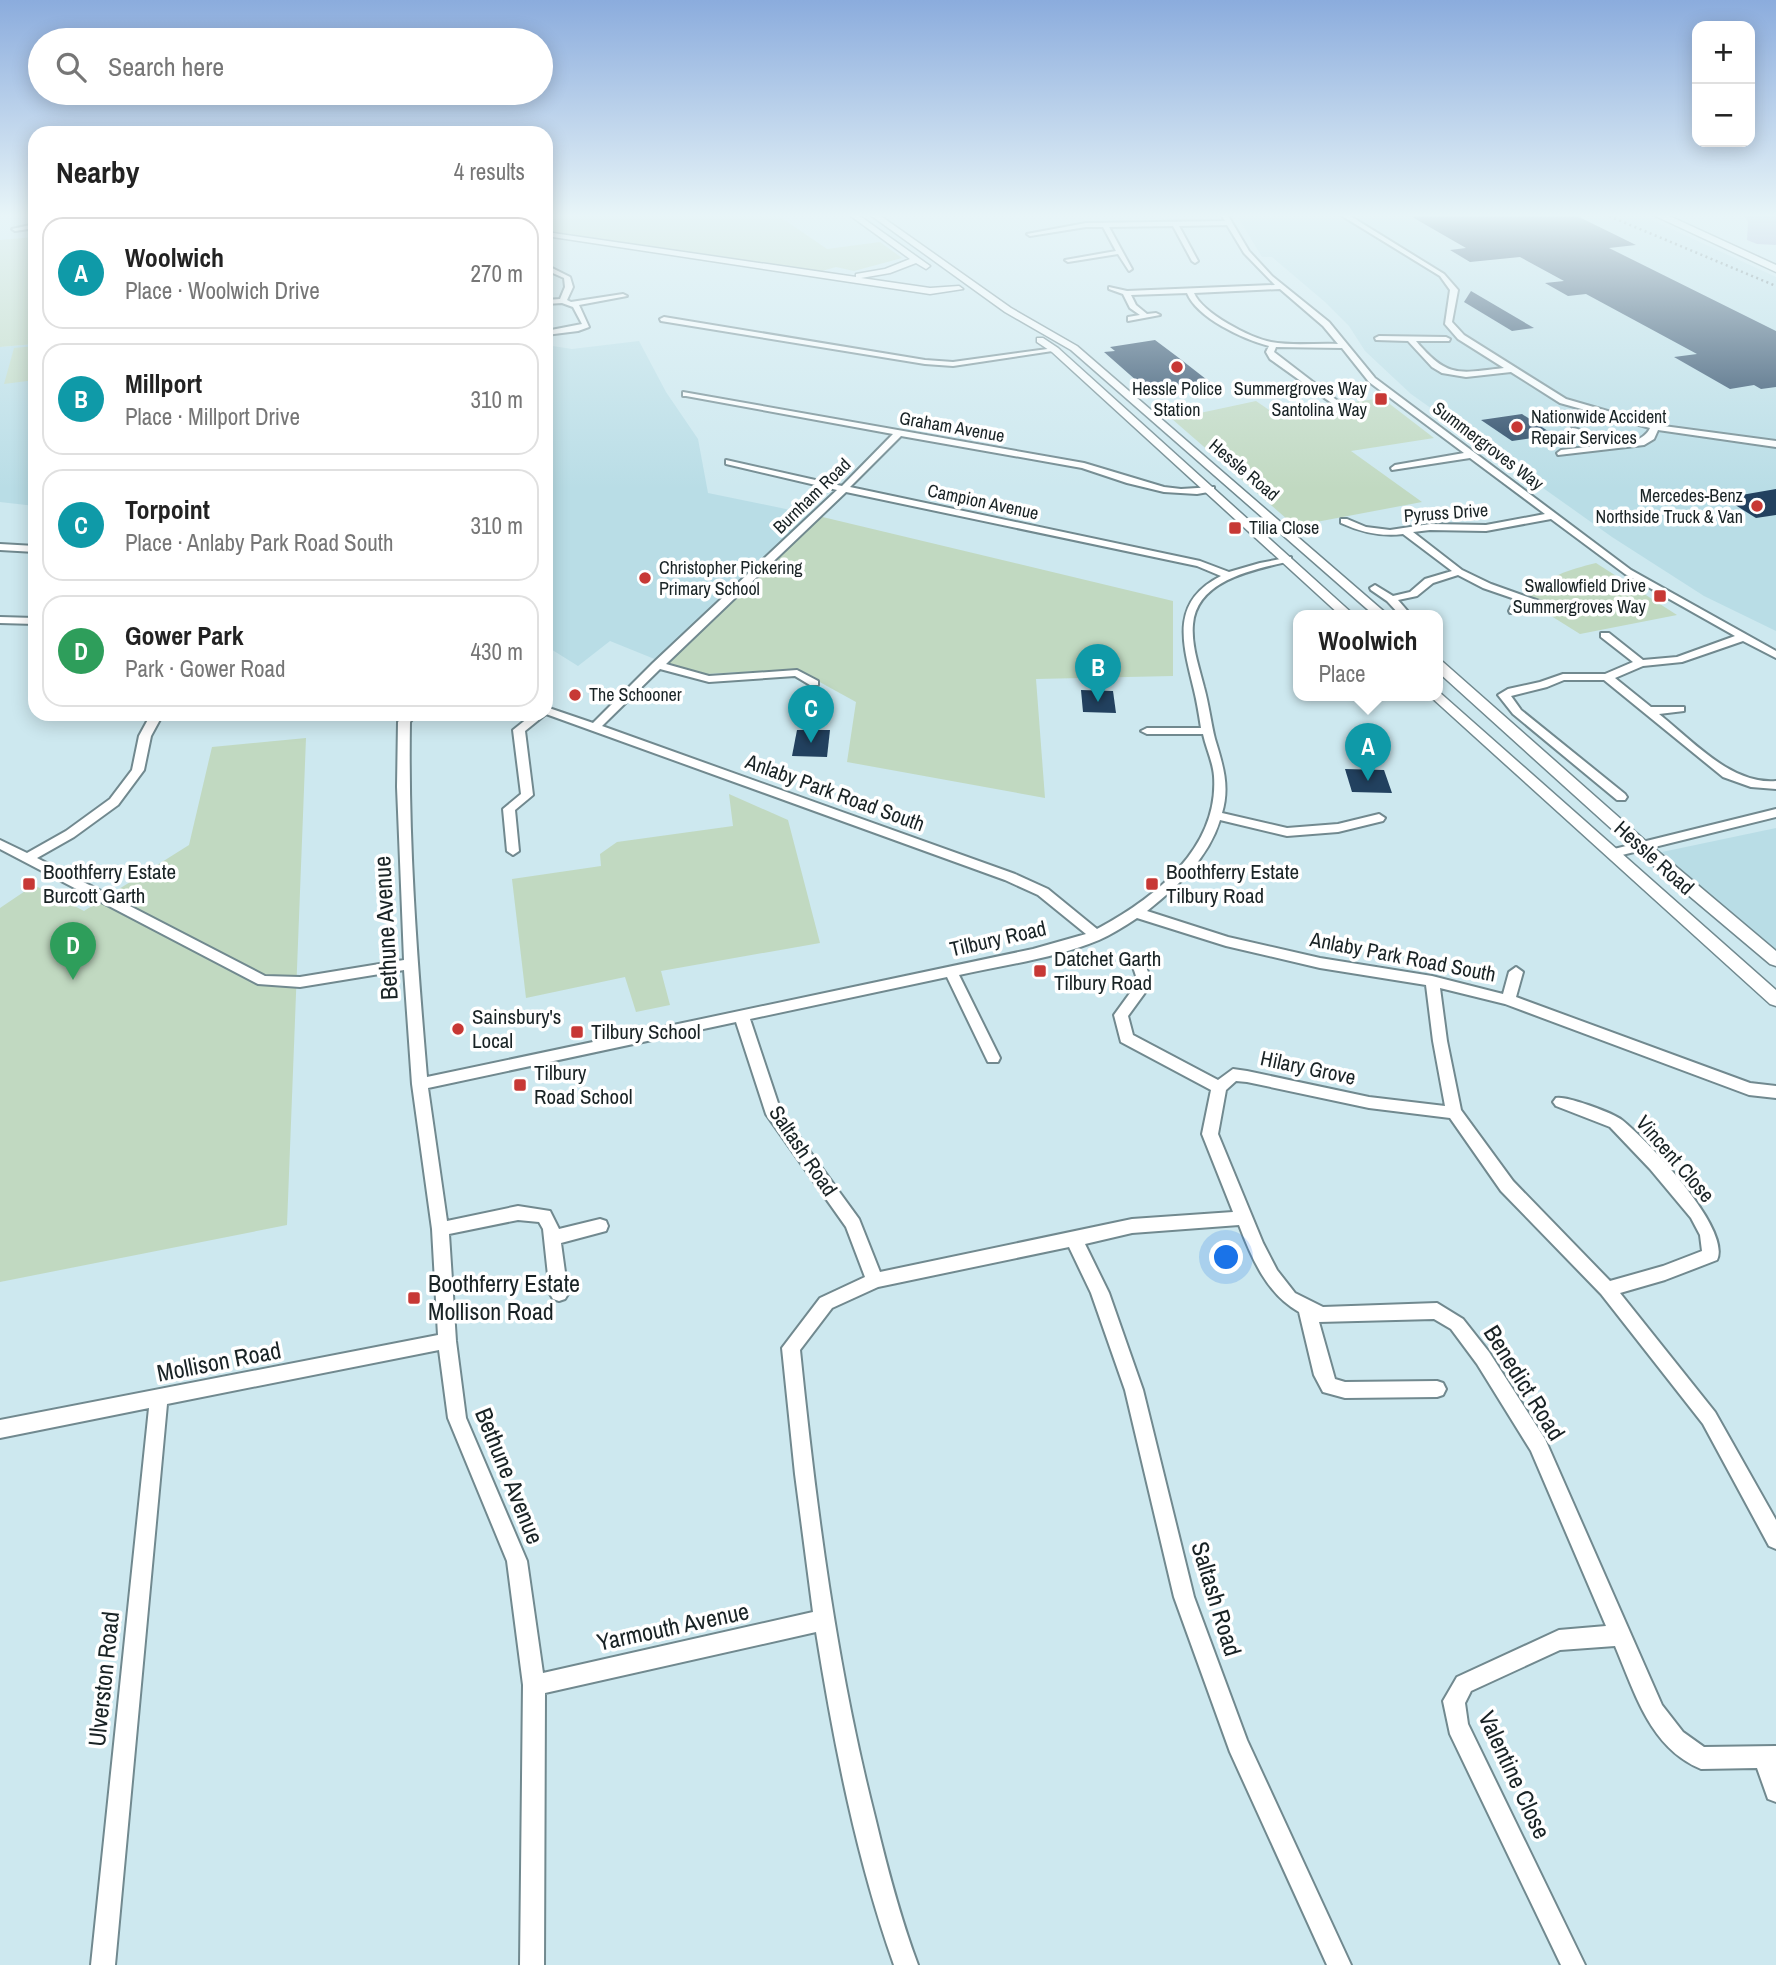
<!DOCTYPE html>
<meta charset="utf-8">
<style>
:root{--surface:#fff;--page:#f2f2f2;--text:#222;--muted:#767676;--line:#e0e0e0;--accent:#111827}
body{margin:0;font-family:"Archivo Narrow",sans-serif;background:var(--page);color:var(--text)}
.controls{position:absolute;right:21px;top:21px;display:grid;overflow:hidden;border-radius:14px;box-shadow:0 4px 18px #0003}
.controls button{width:63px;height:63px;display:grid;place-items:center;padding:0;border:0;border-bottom:2px solid var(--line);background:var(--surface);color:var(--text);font:35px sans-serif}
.you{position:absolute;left:1227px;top:1258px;width:24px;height:24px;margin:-18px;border:5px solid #fff;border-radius:50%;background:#1a73e8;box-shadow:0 0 0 10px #1a73e833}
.badge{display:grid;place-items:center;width:46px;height:46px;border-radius:50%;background:var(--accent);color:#fff;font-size:23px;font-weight:700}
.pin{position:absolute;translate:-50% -58px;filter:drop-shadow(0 2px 4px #0008)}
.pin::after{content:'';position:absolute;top:37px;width:24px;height:21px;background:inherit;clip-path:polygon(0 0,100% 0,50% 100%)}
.popup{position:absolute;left:1293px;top:610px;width:150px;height:91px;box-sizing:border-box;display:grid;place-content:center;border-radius:14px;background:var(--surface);filter:drop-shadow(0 2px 5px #0005);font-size:23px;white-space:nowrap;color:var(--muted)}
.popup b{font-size:26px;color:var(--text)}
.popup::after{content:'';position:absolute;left:50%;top:100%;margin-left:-14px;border:14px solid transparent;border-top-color:var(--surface)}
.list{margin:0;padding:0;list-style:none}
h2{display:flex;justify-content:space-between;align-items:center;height:91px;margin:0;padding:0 28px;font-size:30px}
h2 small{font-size:23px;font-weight:400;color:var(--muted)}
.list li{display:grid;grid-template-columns:46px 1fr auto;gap:21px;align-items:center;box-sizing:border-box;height:112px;margin:0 14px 14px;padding:0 14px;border:2px solid var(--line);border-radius:21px}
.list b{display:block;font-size:26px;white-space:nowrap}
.list p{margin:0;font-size:23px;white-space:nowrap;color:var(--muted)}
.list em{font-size:23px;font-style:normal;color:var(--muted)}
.icon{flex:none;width:38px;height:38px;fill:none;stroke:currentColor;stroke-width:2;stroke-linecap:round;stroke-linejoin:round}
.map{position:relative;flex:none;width:1776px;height:1965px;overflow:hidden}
.search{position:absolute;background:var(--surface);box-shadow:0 4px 18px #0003;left:28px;top:28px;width:525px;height:77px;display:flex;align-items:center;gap:18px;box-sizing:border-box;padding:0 24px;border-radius:38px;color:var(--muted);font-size:26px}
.panel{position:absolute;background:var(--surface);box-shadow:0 4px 18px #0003;left:28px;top:126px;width:525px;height:595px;border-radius:21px}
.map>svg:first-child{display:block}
</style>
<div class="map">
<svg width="1776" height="1965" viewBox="0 0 1776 1965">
<rect width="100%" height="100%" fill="#cde8ef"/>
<g fill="#b9dde6">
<path d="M1236,214H1639L1776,277V631L1704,596L1612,537L1411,394L1365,351L1349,326L1325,302L1272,257H1262Z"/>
<path d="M639,341L666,392L698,439L708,493L810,514L657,660L610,641L578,666L546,646V345L572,349Z"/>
<path d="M35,344V506L0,502V347Z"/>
<path d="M1776,828V952L1662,852Z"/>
</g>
<g fill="#c1d9c1">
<path d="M546,214H776L827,249L880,242L902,258L854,271L836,267L822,271L794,269L546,232Z"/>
<path d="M35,237V344L0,347V240Z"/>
<path d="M35,346V380L4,384L14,348Z"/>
<path d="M1382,398L1434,438L1351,451L1422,502L1295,526L1172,419L1256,401L1281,418L1351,409L1347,403Z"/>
<path d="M810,514L1173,601V676L1036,679L1045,798L847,762L856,702L796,669L707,674L657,660Z"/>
<path d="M1596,563L1677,615L1580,634L1548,614L1559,607L1527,596C1548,576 1568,570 1596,563Z"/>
<path d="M306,738L287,1225L0,1282V908L34,885L84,911L189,845L212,747Z"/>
<path d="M729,794L788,820L820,943L661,971L670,1005L636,1012L625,977L526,998L512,879L601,866L600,854L617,842L733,826Z"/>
</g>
<path fill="#a0a1cd" d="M1743,214H1776V245L1757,244L1747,240L1748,222Z"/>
<g fill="#22415f">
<path d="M1407,214H1573L1636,245L1609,248L1776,331V387L1761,389L1754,385L1730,389L1674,357L1697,354L1586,294L1568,296L1545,283L1564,281L1520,257L1470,262L1450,250L1466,248Z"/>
<path d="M1471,291L1534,328L1512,331L1464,302Z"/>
<path d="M1155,340L1179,358L1211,383L1161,391L1156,387L1146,389L1104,352L1115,351L1110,347Z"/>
<path d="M1522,414L1554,435L1512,441L1481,420Z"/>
<path d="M1776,489V515L1756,518L1724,498Z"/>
<path d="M1081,690L1113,691L1116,713L1083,712Z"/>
<path d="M797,730H830L827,757L792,756Z"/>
<path d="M1345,769L1384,770L1392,793L1352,792Z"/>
</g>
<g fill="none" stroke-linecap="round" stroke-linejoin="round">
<g stroke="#71898f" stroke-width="4">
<g id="minor">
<path d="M1221,214H1227L1249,251L1272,276L1329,322L1375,378L1631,570L1776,651V658L1743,641L1682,662L1643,666L1615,678L1651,707H1684V711L1659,714C1692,740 1731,785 1776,781V789L1751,787L1723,777L1604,680H1564L1547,687L1511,696L1521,710L1625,794L1627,797L1625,800H1617L1513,714L1498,695L1508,689L1540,682L1563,674H1605L1633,662L1601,637V633H1609L1643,660L1677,657L1735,636L1625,574L1551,519L1486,531L1430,530L1413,532L1462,570L1491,584L1556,607V611H1548L1524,602L1518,613H1510L1509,611L1515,599L1483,588L1458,575L1433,583L1417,596L1398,600L1411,615H1400L1387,601L1371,590L1370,588L1375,585L1393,596L1410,592L1425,579L1452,571L1403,534C1380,537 1361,532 1341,523V519H1347L1366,527L1390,530L1430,524L1486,525L1545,514L1470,458L1392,470L1391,468L1395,465L1464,453L1369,382L1342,348L1276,347L1274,352L1343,405L1344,407L1340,409L1270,359L1266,352L1269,346C1243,339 1197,318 1187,293L1131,295L1136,305L1147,314L1156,313L1160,315L1128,321V317L1140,315L1130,308L1123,294L1109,289V287L1127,291L1275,285L1244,253L1227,225L1179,226L1198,261L1195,263L1192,261L1173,226L1109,227L1132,269L1129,271L1118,254L1068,262L1065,260L1116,251L1103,227H1086L1030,236L1027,234L1086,223L1225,221ZM1280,289L1323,326L1338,344C1317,343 1292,346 1271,342C1250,338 1202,313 1194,293Z"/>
<path d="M1339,214H1347L1444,274L1458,290L1452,322L1464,335L1566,399L1656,425L1776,441V447L1658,430L1654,439L1644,445L1558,455L1557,453L1561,450L1595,446L1572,432V428C1585,428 1594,443 1606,445C1620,447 1645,441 1650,428L1560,403L1511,372L1466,377L1442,373L1432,367L1408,341L1376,340L1375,338L1379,336L1446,337L1450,339L1449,341H1416C1448,379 1459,373 1504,368L1458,339L1445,324L1450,290L1440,276Z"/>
<path d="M35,224V228L15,231L12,229Z"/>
<path d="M546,265L570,277L573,287L567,300L571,302L623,294L627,296L579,305L589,327L578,331L546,335V331L582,324L573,307L562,303L546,304V300L560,299L565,287L564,278L546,270Z"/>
<path d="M664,317L925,360L953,362L1055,348L1059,350L953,366L925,364L661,321L660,319Z"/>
<path d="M683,392L1084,463L1164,487L1181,489L1214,487V491L1197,494L1164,492L1127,483L1082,468L901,436L850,487L1200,561L1229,572L1260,563L1291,557V561C1257,569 1197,579 1193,624C1191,645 1199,667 1204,687C1209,705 1211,723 1215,739C1223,765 1230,787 1222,813L1287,828L1338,824L1379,814L1385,818L1383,821L1338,832L1287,836L1220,820C1208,859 1177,887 1147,911L1228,937L1320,958L1432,976L1503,994L1509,972L1516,967L1523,972L1516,997L1750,1083L1776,1086V1098L1749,1095L1505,1004L1440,988L1447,1041L1461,1110L1513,1181L1610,1281L1663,1266L1702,1251L1700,1235L1691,1218L1650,1169L1610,1127L1556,1106L1553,1102L1556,1098C1565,1095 1613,1113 1622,1120C1646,1139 1732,1229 1717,1260L1665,1280L1620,1293L1715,1412L1776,1520V1549L1769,1546L1703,1424L1601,1294L1501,1191L1450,1118L1369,1108L1247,1082L1236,1081L1226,1090L1218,1134L1263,1243L1277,1270L1295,1293L1323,1307L1437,1303L1463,1319L1489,1352L1545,1439L1662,1705L1683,1732L1704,1747L1776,1746V1802L1768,1799L1757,1768L1701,1769C1650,1748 1635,1693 1615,1646L1560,1650L1471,1691L1465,1703L1468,1724L1585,1965H1561L1450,1734L1443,1701L1457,1677L1559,1630L1606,1626L1531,1451L1477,1364L1451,1329L1434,1319L1319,1322L1335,1379L1345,1382L1437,1381L1443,1383L1446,1389L1443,1395L1437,1397L1345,1398L1323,1392L1314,1375L1299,1312C1267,1294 1252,1259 1239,1225L1132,1233L1085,1244L1109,1293L1143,1390L1194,1597L1247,1740L1351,1965H1327L1230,1752L1174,1597L1125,1390L1091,1293L1069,1247L878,1287L832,1308L800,1350C816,1507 836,1664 875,1817C887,1867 900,1917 918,1965H894C856,1858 834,1744 816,1632L545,1693L544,1965H520L523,1685L507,1561L448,1418L439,1350L167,1404L115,1965H91L149,1408L0,1438V1420L438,1335L432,1229L412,1084L404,970L300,987L258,984L0,849V840L27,853L66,831L110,799L132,770L139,736L151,714H163L151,736L144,770L118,805L74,837L37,858L265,976L300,977L404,960L397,787L398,722L404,714H416L410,722C408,841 417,959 427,1077L1033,949L1086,934L1038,895L1005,880L546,714V707L593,723L653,663L837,490L726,464V460L842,486L893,434L686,396H683ZM846,492L1197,566L1221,576C1169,602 1183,644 1194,690C1197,702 1199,715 1201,728H1147L1141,731L1147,734H1203C1206,748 1213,762 1214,776C1219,848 1155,898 1097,929L1048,889L1015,874L602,726L660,669L709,682L795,676L810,685H818V681L797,670L709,676L666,664ZM1137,918L1226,946L1320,968L1426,985L1433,1041L1445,1106L1369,1097L1247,1071L1233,1069L1218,1080L1133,1035L1128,1016L1152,983L1144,961H1134L1132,964L1138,982L1114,1015L1121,1042L1211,1090L1202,1134L1233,1212L1132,1219L880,1272L859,1219L781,1112L750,1019L947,977L986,1058L988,1062H998L1000,1058L959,975C1004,965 1057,958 1099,940C1112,934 1125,926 1137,918ZM736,1022L766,1114L846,1227L865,1277L820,1298L782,1348L795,1474L813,1612L543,1673L527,1561L466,1418L456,1341L449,1234L518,1220L539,1222L543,1229L550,1294L553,1299L559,1301L565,1299L568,1294L561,1243L606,1231L608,1226L606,1221L600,1219L559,1229L550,1211L518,1206L447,1221L428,1088Z"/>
<path d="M0,544L35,546V552L0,550Z"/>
<path d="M0,617L35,618V624L0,623Z"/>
<path d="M533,714H546L525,731L533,795L515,810L519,851L513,855L507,851L503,809L521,794L513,730Z"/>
<path d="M1776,809V817L1614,857L1608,853L1614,849Z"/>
</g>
</g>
<g stroke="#71898f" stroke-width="3">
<g id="tertiary">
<path d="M848,214H857L930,266L926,269L916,263L890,273L861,278L930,288L959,286L963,289L930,294L546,236V232L856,277V274L885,269L910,259Z"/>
<path d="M869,214H878L1011,308L1077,346L1388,615H1374L1071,350L1005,312Z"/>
<path d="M1037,338H1043L1058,348L1354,615H1340L1052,352L1037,342Z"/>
<path d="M1438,661L1443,662L1648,843L1776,951V966L1770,964L1636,851L1438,672Z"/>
<path d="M1438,691L1776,990V1006L1770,1004L1432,698L1430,695H1438Z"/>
</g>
</g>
<g stroke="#71898f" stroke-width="3">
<path id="trunk" d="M1651,214H1665L1776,265V272Z"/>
</g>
<use href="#minor" fill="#fff" fill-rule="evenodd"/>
<use href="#tertiary" fill="#fff" fill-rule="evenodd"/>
<use href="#trunk" fill="#fff" fill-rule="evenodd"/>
<path stroke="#5e6e72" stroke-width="2.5" stroke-dasharray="2 3.5" stroke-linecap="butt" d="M1604,214L1776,286"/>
</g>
<linearGradient id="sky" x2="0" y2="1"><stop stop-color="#8bacdd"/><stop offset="0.44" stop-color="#e8f5f8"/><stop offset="1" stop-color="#e8f5f8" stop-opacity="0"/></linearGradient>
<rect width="1776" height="489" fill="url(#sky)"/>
<g fill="#c73835" stroke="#fff" stroke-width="2.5">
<circle cx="1177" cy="367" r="7"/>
<rect x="1374" y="392" width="14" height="14" rx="3.5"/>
<circle cx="1517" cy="427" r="7"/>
<circle cx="1757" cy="506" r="7"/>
<rect x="1228" y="521" width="14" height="14" rx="3.5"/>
<circle cx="645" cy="578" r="7"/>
<rect x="1653" y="589" width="14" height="14" rx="3.5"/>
<circle cx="575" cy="695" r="7"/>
<rect x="22" y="877" width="14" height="14" rx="3.5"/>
<rect x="1145" y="877" width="14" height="14" rx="3.5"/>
<rect x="1033" y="964" width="14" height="14" rx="3.5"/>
<circle cx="458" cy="1029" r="7"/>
<rect x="570" y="1025" width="14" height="14" rx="3.5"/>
<rect x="513" y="1078" width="14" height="14" rx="3.5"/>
<rect x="407" y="1291" width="14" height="14" rx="3.5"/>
</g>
<g text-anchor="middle" stroke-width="7" stroke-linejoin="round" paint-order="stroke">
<g font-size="18" fill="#192325" stroke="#fff" text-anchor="start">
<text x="1177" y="395" text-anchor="middle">Hessle Police<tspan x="1177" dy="21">Station</tspan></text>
<text x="1367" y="395" text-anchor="end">Summergroves Way<tspan x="1367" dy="21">Santolina Way</tspan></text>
<text x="1531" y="423">Nationwide Accident<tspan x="1531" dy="21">Repair Services</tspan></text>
<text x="1743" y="502" text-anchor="end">Mercedes-Benz<tspan x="1743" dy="21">Northside Truck &amp; Van</tspan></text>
<text x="1249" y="534">Tilia Close</text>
<text x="659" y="574">Christopher Pickering<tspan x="659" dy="21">Primary School</tspan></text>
<text x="1646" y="592" text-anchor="end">Swallowfield Drive<tspan x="1646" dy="21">Summergroves Way</tspan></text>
<text x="589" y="701">The Schooner</text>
</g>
<g font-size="18" fill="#192325" stroke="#fff">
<text transform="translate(952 427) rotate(10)" y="6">Graham Avenue</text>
<text transform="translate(1488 446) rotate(37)" y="6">Summergroves Way</text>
<text transform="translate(1244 470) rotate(40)" y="6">Hessle Road</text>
<text transform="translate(812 496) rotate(-44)" y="6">Burnham Road</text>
<text transform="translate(983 502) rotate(12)" y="6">Campion Avenue</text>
<text transform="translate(1446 513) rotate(-4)" y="6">Pyruss Drive</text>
</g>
<g font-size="21" fill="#192325" stroke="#fff">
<text transform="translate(835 793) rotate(20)" y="7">Anlaby Park Road South</text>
<text transform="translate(1654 858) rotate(42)" y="7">Hessle Road</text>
<text transform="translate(998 939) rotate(-13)" y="7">Tilbury Road</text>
<text transform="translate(1403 957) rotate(11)" y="7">Anlaby Park Road South</text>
<text transform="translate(1308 1068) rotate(12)" y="7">Hilary Grove</text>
<text transform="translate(803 1151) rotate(56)" y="7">Saltash Road</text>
<text transform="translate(1675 1159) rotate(49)" y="7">Vincent Close</text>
</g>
<g font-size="21" fill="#192325" stroke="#fff" text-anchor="start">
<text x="43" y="879">Boothferry Estate<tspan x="43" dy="24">Burcott Garth</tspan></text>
<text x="1166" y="879">Boothferry Estate<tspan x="1166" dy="24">Tilbury Road</tspan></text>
<text x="1054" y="966">Datchet Garth<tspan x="1054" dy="24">Tilbury Road</tspan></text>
<text x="472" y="1024">Sainsbury's<tspan x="472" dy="24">Local</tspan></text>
<text x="591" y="1039">Tilbury School</text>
<text x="534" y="1080">Tilbury<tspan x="534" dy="24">Road School</tspan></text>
</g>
<g font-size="24" fill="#192325" stroke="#fff">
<text transform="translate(386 928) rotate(-93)" y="8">Bethune Avenue</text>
<text transform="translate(219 1362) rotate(-11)" y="8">Mollison Road</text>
<text transform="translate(1524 1383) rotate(58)" y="8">Benedict Road</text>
<text transform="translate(509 1476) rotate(68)" y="8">Bethune Avenue</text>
<text transform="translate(1216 1599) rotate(73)" y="8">Saltash Road</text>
<text transform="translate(673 1627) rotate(-12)" y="8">Yarmouth Avenue</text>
<text transform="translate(104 1679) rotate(-84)" y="8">Ulverston Road</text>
<text transform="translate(1514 1775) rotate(65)" y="8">Valentine Close</text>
</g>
<g font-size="24" fill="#192325" stroke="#fff" text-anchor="start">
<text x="428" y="1292">Boothferry Estate<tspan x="428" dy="28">Mollison Road</tspan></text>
</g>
</g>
</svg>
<div class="controls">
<button>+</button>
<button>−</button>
</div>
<div class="you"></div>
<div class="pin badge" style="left:1368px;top:781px;background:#0f9aa8">A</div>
<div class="popup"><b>Woolwich</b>Place</div>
<div class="pin badge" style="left:1098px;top:702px;background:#0f9aa8">B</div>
<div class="pin badge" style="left:811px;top:743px;background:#0f9aa8">C</div>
<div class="pin badge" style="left:73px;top:980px;background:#2e9e5b">D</div>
<div class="search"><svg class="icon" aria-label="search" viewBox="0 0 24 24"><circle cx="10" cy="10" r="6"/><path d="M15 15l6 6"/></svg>Search here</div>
<section class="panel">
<h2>Nearby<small>4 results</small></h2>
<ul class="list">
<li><span class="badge" style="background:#0f9aa8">A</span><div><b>Woolwich</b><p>Place · Woolwich Drive</p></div><em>270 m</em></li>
<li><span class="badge" style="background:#0f9aa8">B</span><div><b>Millport</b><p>Place · Millport Drive</p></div><em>310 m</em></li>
<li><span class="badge" style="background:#0f9aa8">C</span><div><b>Torpoint</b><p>Place · Anlaby Park Road South</p></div><em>310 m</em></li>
<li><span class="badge" style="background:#2e9e5b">D</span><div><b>Gower Park</b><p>Park · Gower Road</p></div><em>430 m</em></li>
</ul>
</section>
</div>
